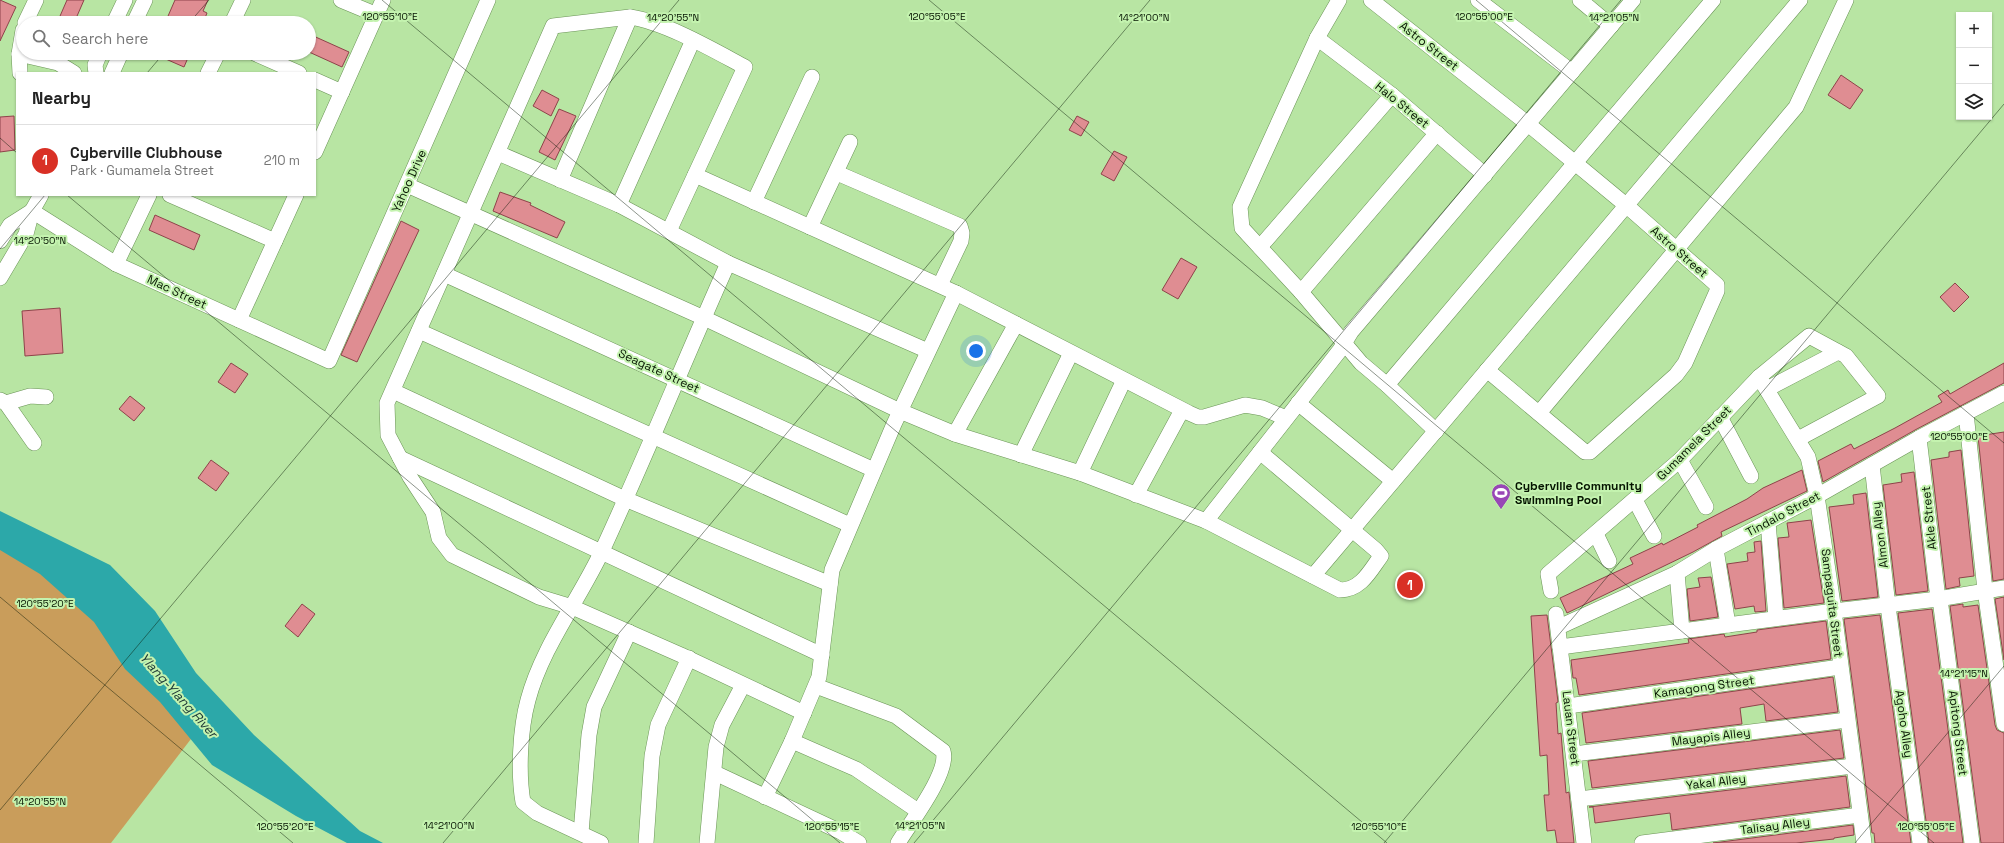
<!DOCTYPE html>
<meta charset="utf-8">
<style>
:root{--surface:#fff;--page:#f6f6f6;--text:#222;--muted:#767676;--line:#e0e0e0;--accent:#d93025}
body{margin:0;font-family:"Space Grotesk",sans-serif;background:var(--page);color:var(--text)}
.controls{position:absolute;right:12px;top:12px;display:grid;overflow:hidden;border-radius:0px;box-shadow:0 1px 3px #0004}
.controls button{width:36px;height:36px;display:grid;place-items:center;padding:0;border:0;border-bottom:1px solid var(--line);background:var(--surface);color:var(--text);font:20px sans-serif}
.you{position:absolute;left:976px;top:351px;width:14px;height:14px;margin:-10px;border:3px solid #fff;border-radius:50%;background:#1a73e8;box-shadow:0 0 0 6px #1a73e833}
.badge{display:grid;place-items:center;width:26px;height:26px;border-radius:50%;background:var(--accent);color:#fff;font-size:13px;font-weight:700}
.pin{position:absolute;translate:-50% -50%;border:2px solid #fff;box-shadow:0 1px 4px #0006}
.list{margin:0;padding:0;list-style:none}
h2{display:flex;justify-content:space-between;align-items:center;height:52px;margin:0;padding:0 16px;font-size:17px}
h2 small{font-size:13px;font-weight:400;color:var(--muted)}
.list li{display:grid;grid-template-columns:26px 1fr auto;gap:12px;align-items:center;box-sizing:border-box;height:72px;padding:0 16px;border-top:1px solid var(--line)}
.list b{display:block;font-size:15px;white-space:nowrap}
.list p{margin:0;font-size:13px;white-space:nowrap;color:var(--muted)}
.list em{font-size:13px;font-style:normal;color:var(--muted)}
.icon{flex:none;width:22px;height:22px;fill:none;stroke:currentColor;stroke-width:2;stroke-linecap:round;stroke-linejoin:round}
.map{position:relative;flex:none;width:2004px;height:843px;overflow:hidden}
.search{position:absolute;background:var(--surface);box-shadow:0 1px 3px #0004;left:16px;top:16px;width:300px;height:44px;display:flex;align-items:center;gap:10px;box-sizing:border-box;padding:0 14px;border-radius:22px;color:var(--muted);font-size:15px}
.panel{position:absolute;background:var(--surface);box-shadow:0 1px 3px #0004;left:16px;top:72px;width:300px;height:124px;border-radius:0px}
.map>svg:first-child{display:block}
</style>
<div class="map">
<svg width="2004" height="843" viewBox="0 0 2004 843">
<rect width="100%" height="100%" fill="#b8e5a3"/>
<path fill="#c99d5b" d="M0,532L214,709L111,843H0Z"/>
<path fill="#2ca8a9" d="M0,511L110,565L155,611L196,673L254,735L360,831L383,843H347L296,816L212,765L160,702L125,669L94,622L40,574L0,550Z"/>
<g fill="#df8d92" stroke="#8e434a">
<path d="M0,0L16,7L0,41Z"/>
<path d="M67,0H84L74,23H57Z"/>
<path d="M175,0H208L203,11L207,13L203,23H165Z"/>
<path d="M309,34L349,52L342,67L309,52Z"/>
<path d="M152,53H190L184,67Z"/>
<path d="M1841,75L1863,90L1850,109L1828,95Z"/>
<path d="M542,90L559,99L551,116L533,106Z"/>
<path d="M559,109L576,116L555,160L539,152Z"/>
<path d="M14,116L15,150L0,152V117Z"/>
<path d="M1077,116L1089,122L1081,136L1069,130Z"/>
<path d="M1114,151L1127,157L1114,181L1101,174Z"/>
<path d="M500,192L531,203L530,205L565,222L557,238L493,211Z"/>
<path d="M155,215L200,235L194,250L149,230Z"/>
<path d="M401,221L419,230L357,362L341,355Z"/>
<path d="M1181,258L1197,267L1178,299L1162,290Z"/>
<path d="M1955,283L1969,297L1954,312L1940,297Z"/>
<path d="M60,308L63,353L25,356L22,311Z"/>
<path d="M231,363L248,374L235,393L218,382Z"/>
<path d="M2004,363V383L1915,430L1823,482L1818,461L1851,444L1854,449L1895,428L1942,402L1938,396L1948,390L1950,394Z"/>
<path d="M130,396L145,408L134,421L119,409Z"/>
<path d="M2004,432V579L1993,581L1978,436Z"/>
<path d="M1961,450L1974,576L1959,578L1960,586L1946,589L1931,460L1949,457V452Z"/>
<path d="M211,460L229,473L216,491L198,478Z"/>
<path d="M1802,470L1807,491L1721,532L1722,536L1693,552L1567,613L1560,598L1633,564L1630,558L1662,543L1663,545L1698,527L1697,525L1747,499L1763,488Z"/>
<path d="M1914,472L1928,591L1896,595L1883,485L1902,482L1901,474Z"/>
<path d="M1866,493L1878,597L1842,601L1829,507L1854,504L1853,495Z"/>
<path d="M1811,520L1824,603L1784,608L1778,538L1789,537L1787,523Z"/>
<path d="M1761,541L1766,611L1755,612L1754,606L1735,609L1727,564L1748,561L1747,553L1755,552L1754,542Z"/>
<path d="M1711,577L1718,617L1690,621L1687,589L1700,587L1698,578Z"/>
<path d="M2004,597V660L1995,599Z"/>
<path d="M302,604L315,614L298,637L285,626Z"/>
<path d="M1963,604V607L1978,605L1995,725L1997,730L2004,733V843H1981L1950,606Z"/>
<path d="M1932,609L1963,843H1929L1898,613Z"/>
<path d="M1547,615L1558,702L1556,703L1558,734L1561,733L1566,793L1569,792L1574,843H1557L1555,830L1547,831L1544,795H1549L1547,755L1540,756L1531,616Z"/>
<path d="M1880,615L1911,843H1875L1874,833H1872L1844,619Z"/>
<path d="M1826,621L1831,659L1579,695L1576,678H1573L1571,660L1689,643L1688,639L1724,634L1725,637L1757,632V630Z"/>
<path d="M1833,677L1838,712L1766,721L1764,704L1740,708L1742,724L1586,743L1582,713Z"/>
<path d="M1840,730L1844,758L1592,788L1588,761Z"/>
<path d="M1846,776L1850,807L1672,830L1670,813L1595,823L1593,807H1589Z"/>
<path d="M1853,825L1854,835L1834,838V839L1796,843H1713Z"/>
</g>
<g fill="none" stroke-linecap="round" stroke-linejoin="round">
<g stroke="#6a9456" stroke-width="16">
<g id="minor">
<path d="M341,0L377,15"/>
<path d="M1339,0L1317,38L1240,207L1242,228L1301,292L1361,363L1387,385L1436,431"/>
<path d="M1371,0L1528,124L1627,206L1717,285V291L1685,363L1676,375L1590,452H1585L1487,370"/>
<path d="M1478,0L1572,72"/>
<path d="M1580,0L1611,26"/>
<path d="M25,23L36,0"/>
<path d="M114,23L125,0"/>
<path d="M134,23L145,0"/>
<path d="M232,23L243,0"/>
<path d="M1317,38L1392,95L1485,175"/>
<path d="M254,53L299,73"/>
<path d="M19,54L58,63L74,73"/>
<path d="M20,73L19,54L23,30"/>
<path d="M96,73L95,65L100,53"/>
<path d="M112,73L121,53"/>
<path d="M208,73L218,53"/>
<path d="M315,80L342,92"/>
<path d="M315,152L383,0"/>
<path d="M498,153L619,205L728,263L928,351"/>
<path d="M837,173L960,226L962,233L961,241L940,285"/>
<path d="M695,175L956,293L1189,413L1198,417H1204L1245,405L1262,408L1286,418"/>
<path d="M560,180L630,17"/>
<path d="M407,185L704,318L900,411L955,434L1080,473L1206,521L1340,590C1361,590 1370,571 1381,556L1376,550L1260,452"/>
<path d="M170,195L275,241"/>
<path d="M754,202L812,77"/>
<path d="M619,205L693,40"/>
<path d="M32,211L116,264L329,361L488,0"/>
<path d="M810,227L850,142"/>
<path d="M669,231L745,67C713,50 665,22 630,17L553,26L387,403L388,435L410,477L433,512L439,538L452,555L539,597L572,607L681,655L804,713"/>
<path d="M0,241L10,225L32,211"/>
<path d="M1260,247L1392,95"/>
<path d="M116,264L149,195"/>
<path d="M444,274L874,470"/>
<path d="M0,278L26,234L32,211L41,195"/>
<path d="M1301,292L1437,133"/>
<path d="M239,320L296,195"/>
<path d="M419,331L850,525"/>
<path d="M1759,377L1808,457L1817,496L1834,611L1864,843"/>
<path d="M1387,385L1713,0"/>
<path d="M1767,389L1838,352"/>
<path d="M393,391L625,499L830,584"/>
<path d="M0,400L6,403L34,443"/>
<path d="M6,403L30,396L46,397"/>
<path d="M1298,403L1393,481"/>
<path d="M1539,413L1796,107L1846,0"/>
<path d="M1966,413L1985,590L2004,724"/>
<path d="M1720,417L1751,476"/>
<path d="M955,434L1016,324"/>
<path d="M1919,438L1938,599"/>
<path d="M1021,455L1071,353"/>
<path d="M400,458L822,655"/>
<path d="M1680,460L1706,507"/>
<path d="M1872,465L1888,606L1920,843"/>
<path d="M1080,473L1124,380"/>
<path d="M1136,495L1182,410"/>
<path d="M1635,500L1654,536"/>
<path d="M1206,521L1340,350L1351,332L1633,0"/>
<path d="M1768,522L1776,618"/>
<path d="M1596,534L1609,561"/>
<path d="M1716,549L1728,625"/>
<path d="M1677,573L1682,631"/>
<path d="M1313,576L1800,0"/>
<path d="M1551,591L1548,574L1680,460L1759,377L1809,336L1846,356L1878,396L1798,439"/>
<path d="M1940,599L1972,843"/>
<path d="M1556,614L1584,843"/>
<path d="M1559,627L1677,573L1716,549L1817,496L1919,438L2004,393"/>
<path d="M1560,647L1834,611L1938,599L2004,588"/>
<path d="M816,686L896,716L943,751C950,772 910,823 898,843"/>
<path d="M1568,706L1840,667"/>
<path d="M792,741L856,769L918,811"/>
<path d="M1574,754L1847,720"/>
<path d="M715,773L841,832L859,843"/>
<path d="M765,797L792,741L819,677L832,570L894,424L956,293"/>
<path d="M1579,799L1853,766"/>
<path d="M581,833L589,735L594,707L629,632"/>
<path d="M601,843L537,813L523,802C518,773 520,729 528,700C542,647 579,600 602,551C646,456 685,359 728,263"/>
<path d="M646,843L652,756L658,725L689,658"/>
<path d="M707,843L716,747L722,725L743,685"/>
<path d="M1642,843L1860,815"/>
</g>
</g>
<use href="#minor" stroke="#fff" stroke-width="15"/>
</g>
<path fill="none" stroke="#051400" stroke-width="1" stroke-opacity="0.45" d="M382,0L1387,843M929,0L1934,843M1476,0L2004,443M189,23L209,0M147,73L164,53M0,138L17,153M67,195L840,843M0,249L45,195M0,597L293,843M0,810L679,0M443,843L1150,0M914,843L1621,0M1384,843L2004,104M1855,843L2004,666"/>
<defs>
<g id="stadium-pin" transform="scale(1)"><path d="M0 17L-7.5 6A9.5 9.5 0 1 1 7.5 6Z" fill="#9846b6" stroke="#c4f3af"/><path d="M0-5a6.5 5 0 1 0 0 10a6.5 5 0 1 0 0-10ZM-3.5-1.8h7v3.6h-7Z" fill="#fff"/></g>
</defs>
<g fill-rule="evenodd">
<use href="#stadium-pin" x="1501" y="493"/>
</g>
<g text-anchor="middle" stroke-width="4" stroke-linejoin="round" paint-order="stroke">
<g font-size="12" fill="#051400" stroke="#c4f3af">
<text transform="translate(1429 46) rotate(38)" y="4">Astro Street</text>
<text transform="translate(1402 105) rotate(39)" y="4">Halo Street</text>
<text transform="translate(409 181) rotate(-66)" y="4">Yahoo Drive</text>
<text transform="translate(1679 252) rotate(41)" y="4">Astro Street</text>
<text transform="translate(177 292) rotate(25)" y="4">Mac Street</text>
<text transform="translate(659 371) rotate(25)" y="4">Seagate Street</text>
<text transform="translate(1694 443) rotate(-45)" y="4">Gumamela Street</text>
<text transform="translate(1783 514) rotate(-28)" y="4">Tindalo Street</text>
<text transform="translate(1929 518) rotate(-96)" y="4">Akle Street</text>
<text transform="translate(1880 535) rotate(-97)" y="4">Almon Alley</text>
<text transform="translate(1832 603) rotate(83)" y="4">Sampaguita Street</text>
<text transform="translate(1704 687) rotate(-8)" y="4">Kamagong Street</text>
<text transform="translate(1904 724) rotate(82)" y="4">Agoho Alley</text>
<text transform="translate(1571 728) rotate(83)" y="4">Lauan Street</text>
<text transform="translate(1958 733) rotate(83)" y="4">Apitong Street</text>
<text transform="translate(1711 737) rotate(-7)" y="4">Mayapis Alley</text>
<text transform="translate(1716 782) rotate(-7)" y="4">Yakal Alley</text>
<text transform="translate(1775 826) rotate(-7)" y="4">Talisay Alley</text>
</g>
<g font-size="12" font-weight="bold" fill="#051400" stroke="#c4f3af" text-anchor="start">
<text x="1515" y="490">Cyberville Community<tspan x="1515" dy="14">Swimming Pool</tspan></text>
</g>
<g font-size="13" font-style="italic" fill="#1a3434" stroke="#c4f3af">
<text transform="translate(179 695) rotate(48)" y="5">Ylang-Ylang River</text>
</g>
</g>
<g font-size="10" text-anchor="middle" fill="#051400" stroke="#c4f3af" stroke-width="4" stroke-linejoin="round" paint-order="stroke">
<text x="390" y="20">120°55'10"E</text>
<text x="937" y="20">120°55'05"E</text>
<text x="1484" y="20">120°55'00"E</text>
<text x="673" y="21">14°20'55"N</text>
<text x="1144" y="21">14°21'00"N</text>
<text x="1614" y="21">14°21'05"N</text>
<text x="40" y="244">14°20'50"N</text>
<text x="1959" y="440">120°55'00"E</text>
<text x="45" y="607">120°55'20"E</text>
<text x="1964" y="677">14°21'15"N</text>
<text x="40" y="805">14°20'55"N</text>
<text x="449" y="829">14°21'00"N</text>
<text x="920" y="829">14°21'05"N</text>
<text x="285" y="830">120°55'20"E</text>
<text x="832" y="830">120°55'15"E</text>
<text x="1379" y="830">120°55'10"E</text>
<text x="1926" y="830">120°55'05"E</text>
</g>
</svg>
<div class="controls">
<button>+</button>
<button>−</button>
<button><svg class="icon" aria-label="layers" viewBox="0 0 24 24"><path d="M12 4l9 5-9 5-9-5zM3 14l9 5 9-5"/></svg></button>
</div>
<div class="you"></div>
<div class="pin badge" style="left:1410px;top:585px">1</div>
<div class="search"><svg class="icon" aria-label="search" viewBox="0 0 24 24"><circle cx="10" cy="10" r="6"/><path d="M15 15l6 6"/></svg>Search here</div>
<section class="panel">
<h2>Nearby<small></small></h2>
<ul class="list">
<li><span class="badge">1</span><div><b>Cyberville Clubhouse</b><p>Park · Gumamela Street</p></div><em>210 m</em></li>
</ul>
</section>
</div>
